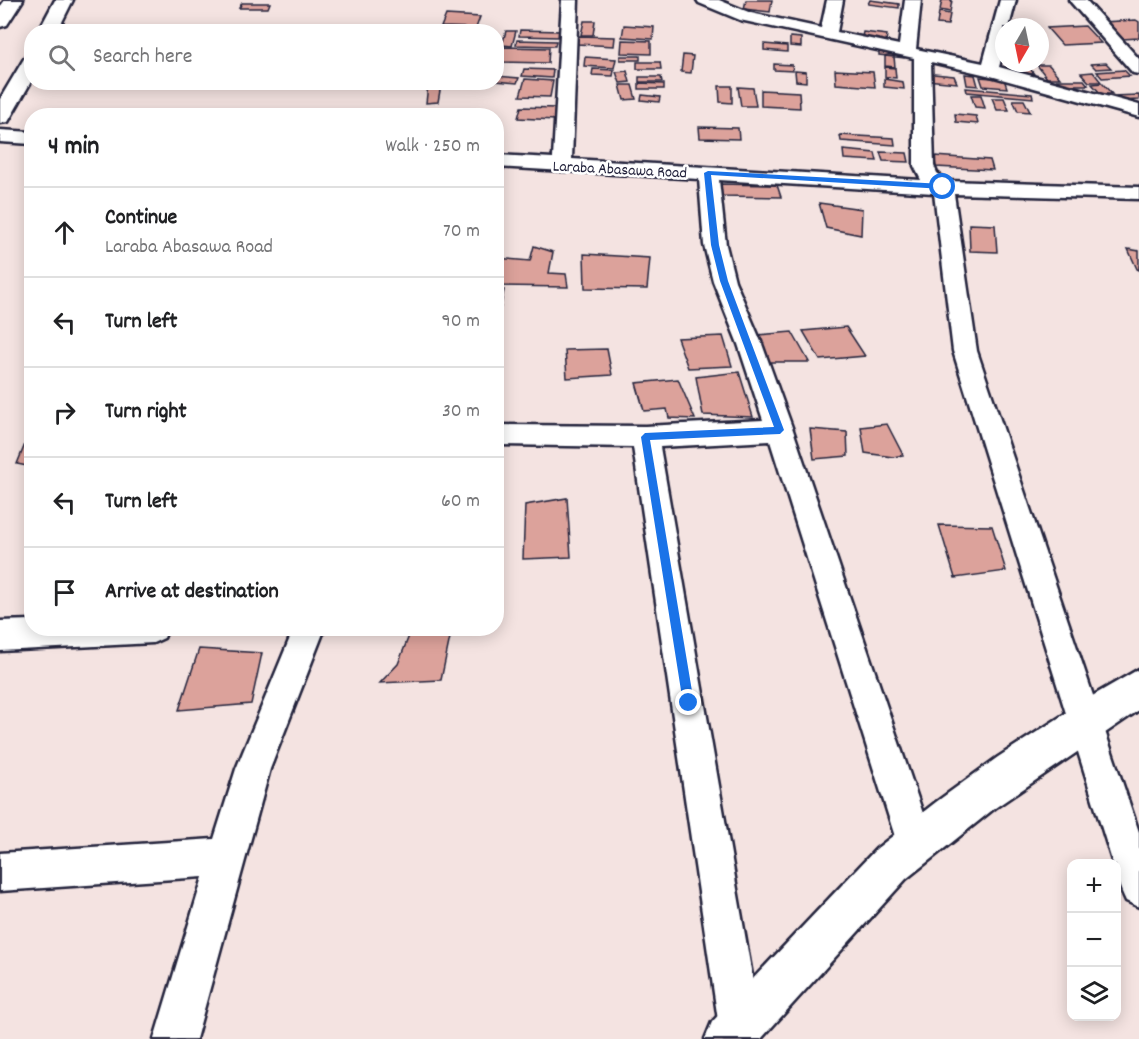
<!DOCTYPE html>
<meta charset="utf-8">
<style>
:root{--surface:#fff;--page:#f2f2f2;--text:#202124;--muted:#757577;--line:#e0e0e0}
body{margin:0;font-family:Dekko,sans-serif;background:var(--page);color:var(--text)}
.controls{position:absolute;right:18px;bottom:18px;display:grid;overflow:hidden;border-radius:12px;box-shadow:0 3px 15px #0003}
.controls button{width:54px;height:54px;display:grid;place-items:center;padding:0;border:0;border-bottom:2px solid var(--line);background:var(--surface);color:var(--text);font:30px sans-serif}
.compass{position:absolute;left:995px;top:18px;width:54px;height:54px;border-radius:50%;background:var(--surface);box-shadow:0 3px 15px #0003;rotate:189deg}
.stop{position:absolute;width:18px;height:18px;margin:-14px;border:4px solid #1a73e8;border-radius:50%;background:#fff}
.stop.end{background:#1a73e8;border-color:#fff;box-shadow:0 2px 6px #0008}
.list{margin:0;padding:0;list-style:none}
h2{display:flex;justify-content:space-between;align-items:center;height:78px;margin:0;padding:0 24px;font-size:26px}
h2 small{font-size:20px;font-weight:400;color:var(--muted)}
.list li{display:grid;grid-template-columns:39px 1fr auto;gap:18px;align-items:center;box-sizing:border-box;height:90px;padding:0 24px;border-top:2px solid var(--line)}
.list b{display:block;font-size:22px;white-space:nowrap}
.list p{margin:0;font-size:20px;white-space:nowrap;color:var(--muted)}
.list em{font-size:20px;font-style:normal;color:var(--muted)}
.icon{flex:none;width:33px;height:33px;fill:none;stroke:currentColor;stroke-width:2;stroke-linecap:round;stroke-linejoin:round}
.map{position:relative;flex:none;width:1139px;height:1039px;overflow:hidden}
.search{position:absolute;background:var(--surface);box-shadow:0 3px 15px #0003;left:24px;top:24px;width:480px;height:66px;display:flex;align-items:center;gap:15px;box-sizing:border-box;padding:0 21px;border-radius:24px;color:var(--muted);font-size:22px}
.panel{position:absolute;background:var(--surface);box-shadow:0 3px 15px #0003;left:24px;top:108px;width:480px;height:528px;border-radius:24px}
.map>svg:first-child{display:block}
</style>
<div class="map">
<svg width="1139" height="1039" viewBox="0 0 1139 1039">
<rect width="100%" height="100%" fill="#f4e3e1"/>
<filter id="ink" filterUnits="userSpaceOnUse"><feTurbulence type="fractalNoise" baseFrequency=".0167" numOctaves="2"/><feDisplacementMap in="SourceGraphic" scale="12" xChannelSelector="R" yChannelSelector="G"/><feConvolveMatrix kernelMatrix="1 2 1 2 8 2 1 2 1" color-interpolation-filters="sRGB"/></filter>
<g filter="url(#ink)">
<g fill="#dca29b" stroke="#22223b" stroke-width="1.5">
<path d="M746,0H772L770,12L744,9Z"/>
<path d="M870,0L899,4V8L868,4Z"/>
<path d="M942,0H952L950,12L940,10Z"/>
<path d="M242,3H270L268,8H239Z"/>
<path d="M939,12L950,14L948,25L937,24Z"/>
<path d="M446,15L480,17L476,28L441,27Z"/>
<path d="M1136,20L1139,22V38L1122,39L1104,22Z"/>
<path d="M584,21H595L593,35H581Z"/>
<path d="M624,25L654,27L653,39L622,37Z"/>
<path d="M1085,26L1101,43L1062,45L1047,28Z"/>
<path d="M520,30L560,31L559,37L519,36Z"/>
<path d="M506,31H516L512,46L502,45Z"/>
<path d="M863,32L887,35L886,41L862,37Z"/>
<path d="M579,36L615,37L614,46L577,44Z"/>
<path d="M790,37L801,38V47L790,46Z"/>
<path d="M517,40L556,41L555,46L516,45Z"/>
<path d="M622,40L651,41V54L621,53Z"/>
<path d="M764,44L787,46V52L764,50Z"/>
<path d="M503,47L549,48L548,63L501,62Z"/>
<path d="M879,51L904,53V58L879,55Z"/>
<path d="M683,55L693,56L691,73L681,72Z"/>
<rect x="620" y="56" width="20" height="4"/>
<path d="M885,56L894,57L895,67L885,66Z"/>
<path d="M585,57L616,59L614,68L584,66Z"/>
<path d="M637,62H660L661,69H637Z"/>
<path d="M1016,63H1026L1034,74H1024Z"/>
<path d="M1106,63L1111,68L1096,69L1091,64Z"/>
<path d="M774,64L792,65L793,71L774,70Z"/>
<path d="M1037,65H1049L1060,78H1047Z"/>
<path d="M885,67L895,68L896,78L885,77Z"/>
<path d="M524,69L553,70L552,78L522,76Z"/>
<path d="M593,69L614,70L613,76L592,75Z"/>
<path d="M835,70L873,72L875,87L836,84Z"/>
<path d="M1124,70L1130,76L1102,78L1097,72Z"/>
<path d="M627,71L630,82L620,83L616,72Z"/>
<path d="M795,71L806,72V82L796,81Z"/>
<path d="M1093,72L1101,82H1089L1081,73Z"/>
<path d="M924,73L954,76L957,83L926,80Z"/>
<path d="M965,74L975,75L978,86L967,85Z"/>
<path d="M496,76L519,78L517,83L496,81Z"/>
<path d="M639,77H661L662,82H639Z"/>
<path d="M980,77L1004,79L1007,88L983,86Z"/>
<path d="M525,79L553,81L550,97L520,96Z"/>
<path d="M884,79L903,82L904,89L884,87Z"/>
<path d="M1057,80H1084L1088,85H1061Z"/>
<path d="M639,83L664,84V89H639Z"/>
<path d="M1102,83L1112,94H1101L1092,84Z"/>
<path d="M428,85H441L438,102L426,103Z"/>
<path d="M620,85H632L636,99L624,100Z"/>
<path d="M719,86H732V103L720,102Z"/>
<path d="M738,87L753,88L756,106H741Z"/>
<path d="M966,88L1032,94L1033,98L967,92Z"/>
<path d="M761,90L799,92L800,108L761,106Z"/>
<path d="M642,95L660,97L659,102L641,100Z"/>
<path d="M971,95H981L985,108L975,107Z"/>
<path d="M1139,95V100L1117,101L1112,96Z"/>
<path d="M992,98H1004L1009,110H997Z"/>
<path d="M1013,100H1024L1030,112L1018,111Z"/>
<path d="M521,107L556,108L555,120L518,118Z"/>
<path d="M955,114L976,116L978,124L956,122Z"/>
<path d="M699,127L738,128L739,139L700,138Z"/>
<path d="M840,135L894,138L895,145L841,141Z"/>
<path d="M843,150L875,153L877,161L844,159Z"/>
<path d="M880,152L907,153L909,162L883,161Z"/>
<path d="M934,156L990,160L993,170L936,167Z"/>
<path d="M718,184L777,185L781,197L720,196Z"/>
<path d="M819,203L862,209L861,235L826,228Z"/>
<path d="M969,224L995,225L997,252L970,251Z"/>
<path d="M534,246L553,252L549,273L566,274L568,287L496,286V258L530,261Z"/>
<path d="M1128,249L1139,251V270L1137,269Z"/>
<path d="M584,254L650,258L647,289L585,288Z"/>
<path d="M496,290H504L499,315H496Z"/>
<path d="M846,327L865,356L820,360L803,331Z"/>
<path d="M792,332L809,362H769L758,335Z"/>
<path d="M723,336L732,366L688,368L677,338Z"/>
<path d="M607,349L612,375L567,378L565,350Z"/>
<path d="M739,372L753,417L703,415L696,377Z"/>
<path d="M678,379L695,419L669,418L667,409L644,411L636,383Z"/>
<path d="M887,424L903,455L893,457L865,453L861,427Z"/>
<path d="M32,427V467L17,464Z"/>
<path d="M810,429L847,432L848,456L814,459Z"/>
<path d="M567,498L571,557L523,559L525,505Z"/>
<path d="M939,525L992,526L1006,571L955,578Z"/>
<path d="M412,628H452L441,680L380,683L398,664Z"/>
<path d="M199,649L262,653L251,704L179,710Z"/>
</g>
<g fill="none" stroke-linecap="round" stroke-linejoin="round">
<g stroke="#22223b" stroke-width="5">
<g id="street">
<path d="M562,0H578L572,159L921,180L914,166V58L740,20L699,3L697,0H719L751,13L821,28L827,0H843L837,32L899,45L905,0H921L916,49L983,63L1000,0H1016L1009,27H1004V48L999,67L1139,105V117L987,75L931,62L934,166L937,173L948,181L1139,187V199L954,194L977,351L1139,832V907L1126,901C1120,888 1116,878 1116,864H1113L953,351L934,193L719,180L726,245L735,281L762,344L793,430L933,843L928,856L915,861L902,856L897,843L770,441L660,447L761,1027L756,1039H724L719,1027L633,447L496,445V425L645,426L763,420L738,344L713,281L704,245L699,179L496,167V155L553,158Z"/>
<path d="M1069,0H1086L1139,59V74L1133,73Z"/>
<path d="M0,130L32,132V144L0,142Z"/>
<path d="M32,620V628H168L164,638L153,643L0,651V621Z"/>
<path d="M294,628H325L270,769L196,1039H154L203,877L0,891V853L214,839L236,769Z"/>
</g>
</g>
<g stroke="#22223b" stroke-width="5">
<path id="secondary" d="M1139,669V710L995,808L906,879L761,1039H705L712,1022L876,849L936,802L998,757L1094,695Z"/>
</g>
<g stroke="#22223b" stroke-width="5">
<g id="primary">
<path d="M5,0H23L7,25L0,27V7Z"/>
<path d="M55,0H73L57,32H38Z"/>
<path d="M32,55V80L8,122L0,123V99L25,57Z"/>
</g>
</g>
<use href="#street" fill="#fff" fill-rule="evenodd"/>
<use href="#secondary" fill="#fff" fill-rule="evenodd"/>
<use href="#primary" fill="#fff" fill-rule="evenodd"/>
</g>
</g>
<path fill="#1a73e8" d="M708,171L943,184L947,187L943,189L711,175L719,245L728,281L784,430L780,434L650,440L694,703L689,709L683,703L641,437L645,433L774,427L720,281L711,245L704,173Z"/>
<g text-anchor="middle" stroke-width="5" stroke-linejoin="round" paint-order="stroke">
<g font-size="16" fill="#22223b" stroke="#fff">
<text transform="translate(620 168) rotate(3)" y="6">Laraba Abasawa Road</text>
</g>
</g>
</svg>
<div class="controls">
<button>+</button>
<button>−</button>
<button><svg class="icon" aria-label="layers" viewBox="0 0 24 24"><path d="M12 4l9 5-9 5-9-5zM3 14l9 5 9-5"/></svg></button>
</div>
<svg class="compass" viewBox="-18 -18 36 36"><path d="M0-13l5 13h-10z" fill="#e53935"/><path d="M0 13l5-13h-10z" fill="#757577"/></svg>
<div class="stop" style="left:943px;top:187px"></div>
<div class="stop end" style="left:689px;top:703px"></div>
<div class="search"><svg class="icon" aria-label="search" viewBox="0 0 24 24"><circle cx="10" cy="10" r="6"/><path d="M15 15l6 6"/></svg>Search here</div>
<section class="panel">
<h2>4 min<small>Walk · 250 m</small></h2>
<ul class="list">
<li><svg class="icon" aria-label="ahead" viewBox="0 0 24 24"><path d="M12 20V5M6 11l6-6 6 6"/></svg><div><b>Continue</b><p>Laraba Abasawa Road</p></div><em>70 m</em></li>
<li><svg class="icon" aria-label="left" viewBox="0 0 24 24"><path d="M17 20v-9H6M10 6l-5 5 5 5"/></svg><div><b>Turn left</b></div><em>90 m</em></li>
<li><svg class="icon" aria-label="right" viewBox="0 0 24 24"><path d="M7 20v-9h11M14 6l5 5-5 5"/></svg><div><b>Turn right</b></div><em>30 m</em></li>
<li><svg class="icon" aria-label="left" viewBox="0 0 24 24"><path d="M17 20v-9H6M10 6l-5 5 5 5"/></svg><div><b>Turn left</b></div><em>60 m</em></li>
<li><svg class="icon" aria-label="arrive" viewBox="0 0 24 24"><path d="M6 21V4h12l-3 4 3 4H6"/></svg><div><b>Arrive at destination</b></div></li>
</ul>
</section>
</div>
